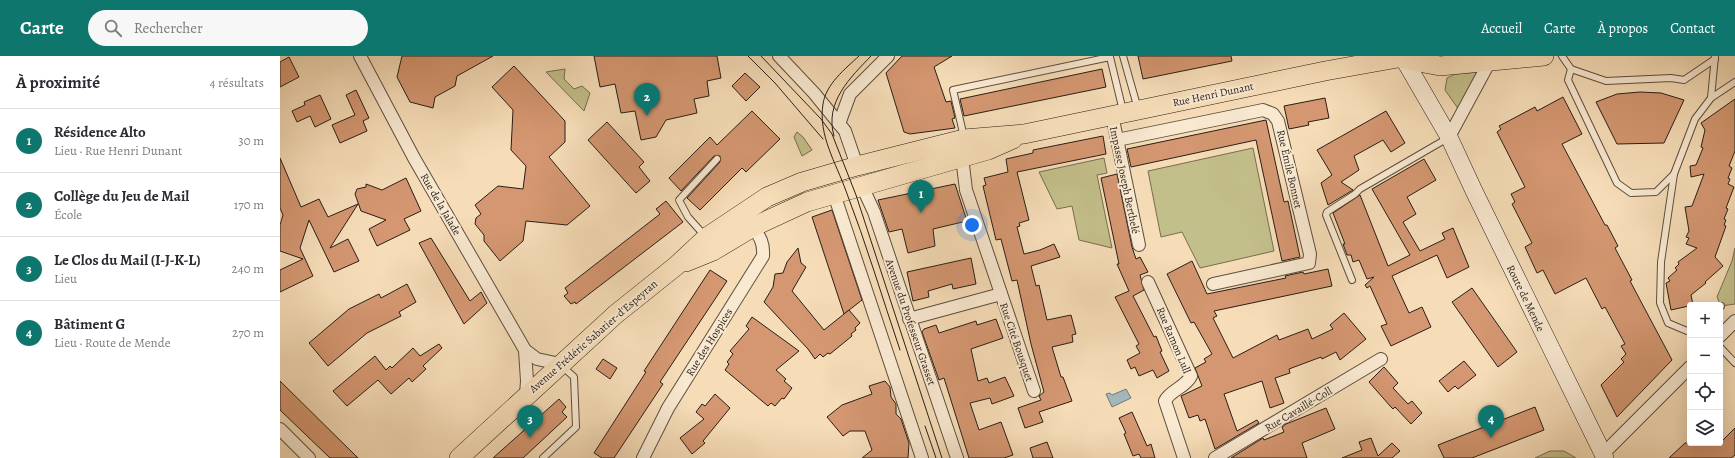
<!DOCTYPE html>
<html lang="fr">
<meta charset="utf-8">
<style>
:root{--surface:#fff;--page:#f7f7f7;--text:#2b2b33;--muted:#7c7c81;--line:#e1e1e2;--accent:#0f766e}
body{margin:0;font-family:Alegreya,serif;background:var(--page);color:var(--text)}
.controls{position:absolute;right:12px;bottom:12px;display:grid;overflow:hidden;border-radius:4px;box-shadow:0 4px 16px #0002}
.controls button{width:36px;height:36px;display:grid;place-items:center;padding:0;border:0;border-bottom:1px solid var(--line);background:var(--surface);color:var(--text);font:20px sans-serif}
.you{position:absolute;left:692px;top:169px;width:14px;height:14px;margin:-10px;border:3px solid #fff;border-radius:50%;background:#1a73e8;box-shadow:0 0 0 6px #1a73e833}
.badge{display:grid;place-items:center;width:26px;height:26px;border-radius:50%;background:var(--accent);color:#fff;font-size:13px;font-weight:700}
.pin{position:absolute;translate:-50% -33px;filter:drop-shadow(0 1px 2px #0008)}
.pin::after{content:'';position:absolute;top:21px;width:14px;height:12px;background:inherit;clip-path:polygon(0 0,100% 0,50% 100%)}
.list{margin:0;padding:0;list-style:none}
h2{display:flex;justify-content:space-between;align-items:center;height:52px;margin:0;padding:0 16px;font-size:17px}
h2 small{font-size:13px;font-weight:400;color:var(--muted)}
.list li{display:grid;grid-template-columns:26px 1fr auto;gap:12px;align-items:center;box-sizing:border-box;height:64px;padding:0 16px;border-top:1px solid var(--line)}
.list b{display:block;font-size:15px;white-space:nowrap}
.list p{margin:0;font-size:13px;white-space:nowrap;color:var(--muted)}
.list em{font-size:13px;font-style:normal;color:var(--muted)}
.icon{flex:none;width:22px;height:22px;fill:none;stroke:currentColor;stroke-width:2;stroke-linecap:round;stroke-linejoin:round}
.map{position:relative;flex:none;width:1455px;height:402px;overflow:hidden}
header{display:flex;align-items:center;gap:24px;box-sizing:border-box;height:56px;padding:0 20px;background:var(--accent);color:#fff}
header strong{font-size:19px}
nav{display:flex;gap:22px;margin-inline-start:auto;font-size:14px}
.search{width:280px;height:36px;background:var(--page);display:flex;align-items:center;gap:10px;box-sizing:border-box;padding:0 14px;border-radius:22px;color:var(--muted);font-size:15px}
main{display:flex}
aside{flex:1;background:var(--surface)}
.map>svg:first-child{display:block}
</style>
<header>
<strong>Carte</strong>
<div class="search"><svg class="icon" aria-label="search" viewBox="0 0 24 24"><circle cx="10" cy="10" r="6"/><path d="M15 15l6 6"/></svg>Rechercher</div>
<nav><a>Accueil</a><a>Carte</a><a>À propos</a><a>Contact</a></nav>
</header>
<main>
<aside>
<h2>À proximité<small>4 résultats</small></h2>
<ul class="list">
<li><span class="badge">1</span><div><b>Résidence Alto</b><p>Lieu · Rue Henri Dunant</p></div><em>30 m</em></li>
<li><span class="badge">2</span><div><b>Collège du Jeu de Mail</b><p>École</p></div><em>170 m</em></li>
<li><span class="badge">3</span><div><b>Le Clos du Mail (I-J-K-L)</b><p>Lieu</p></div><em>240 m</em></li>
<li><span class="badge">4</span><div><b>Bâtiment G</b><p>Lieu · Route de Mende</p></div><em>270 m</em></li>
</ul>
</aside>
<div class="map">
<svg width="1455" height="402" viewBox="0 0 1455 402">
<rect width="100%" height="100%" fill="#f6ddb8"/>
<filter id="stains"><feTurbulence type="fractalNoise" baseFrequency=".005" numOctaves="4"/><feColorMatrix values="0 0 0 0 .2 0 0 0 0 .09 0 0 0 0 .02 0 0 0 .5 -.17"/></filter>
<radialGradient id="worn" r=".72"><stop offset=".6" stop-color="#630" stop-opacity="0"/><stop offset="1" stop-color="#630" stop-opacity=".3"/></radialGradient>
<g fill="#c3bf8a" stroke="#766e50">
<path d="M285,13L284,23L294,33L302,30L310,37L304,55L266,16Z"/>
<path d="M1200,16L1179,54L1165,34L1167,22L1175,18Z"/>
<path d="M517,76L523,81L532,94L522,100L514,81Z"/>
<path d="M973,92L994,195L920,212L902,176L881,181L868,115Z"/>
<path d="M824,102L827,117L817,119L832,192L799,184L792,150L777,153L759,116Z"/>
<path d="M1455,192V248L1441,250L1437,241L1452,205Z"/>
<path d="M1270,395H1284L1296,402H1255Z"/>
</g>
<path fill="#a3b8bb" stroke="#727a79" d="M846,333L851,342L832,351L826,338L830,337L832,339Z"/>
<g fill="#d49771" stroke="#291e17">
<path d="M122,0H213L177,20L175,30L155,41L153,52L130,46L117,21Z"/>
<path d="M314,0H437L441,22L427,25L429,40L414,43L417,57L386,64L376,81L361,84L355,55L341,57L335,28L320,31Z"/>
<path d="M622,0H672L654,11L666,46L671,45L675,62L672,63L675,72L630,78L624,76L606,17Z"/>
<path d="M858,0H951L952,5L863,23Z"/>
<path d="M9,1L19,21L0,31V6Z"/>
<path d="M234,10L285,65V86L269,101L310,150L287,169L246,165L243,185L220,205L204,185V179L195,168L196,162L201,158L195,149L218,130L243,133L246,110L231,94L233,54L212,31Z"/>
<path d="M822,13L826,31L684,60L680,43Z"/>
<path d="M465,17L480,31L466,45L452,30Z"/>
<path d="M76,34L89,62L83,65L87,75L60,87L52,69L75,59L66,39Z"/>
<path d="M1360,36L1381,37L1404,44L1384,87L1337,88L1316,46L1337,38Z"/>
<path d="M40,39L51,63L35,71L30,60L17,66L12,55L25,49L24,46Z"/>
<path d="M1283,41L1302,78L1282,88L1325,169H1327L1338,190L1335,192L1352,224L1350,225L1392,304L1337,361L1321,329L1344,306L1341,303L1346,298L1341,290L1345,288L1325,251L1322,253L1306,222L1275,238L1263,214L1257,217L1245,191L1252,187L1232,148L1235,146L1231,138L1245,131L1217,76L1221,73L1219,70L1255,51L1257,55Z"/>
<path d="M1045,42L1049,62L1028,66L1029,69L1009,73L1004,50Z"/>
<path d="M1455,43V95L1449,110L1452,112L1448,122L1450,123L1448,128L1454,131L1446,152L1448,153L1444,163L1446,164L1444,169L1446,170L1435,201L1443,210L1425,226L1426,227L1411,239L1413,249L1391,254L1386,227L1390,225L1388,222L1397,214L1395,212L1399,208L1398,206L1417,192L1406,188L1409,182L1406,181L1409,175L1405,151L1412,150L1424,118L1411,121L1410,110L1416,109L1423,92L1421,91L1425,74L1421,67Z"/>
<path d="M472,55L500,83L466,116L462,112L420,154L407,142L440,106V100H434L401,135L389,122L430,81L437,89Z"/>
<path d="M1106,55L1125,87L1111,96L1103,84L1074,100L1079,114L1061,126L1073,134L1048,149L1041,127L1052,119L1037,94Z"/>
<path d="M986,64L1004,146L1008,145L1020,201L1002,205L976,84L851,111L847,93Z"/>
<path d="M327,66L364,106L359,111L370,125L356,137L308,84Z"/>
<path d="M823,80L826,98L737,116L749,164L739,167L740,170L737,171L744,198L760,194L774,188L780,201L751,210L756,230L759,229L767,264L791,259L796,278L792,279L793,286L772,291L781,321H783L792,345L759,356L763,366L745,372L738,352L761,344L759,340L764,336L751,288L737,224L732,225L721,183L716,184L703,130L706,129L704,122L728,116L726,103L753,97V94Z"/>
<path d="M0,102L21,151L39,143L48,161L78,148L50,192L68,183L79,205L54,216L29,164L20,192L33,220L0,236V214L23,203L0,195V169L3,159L0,152Z"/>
<path d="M1144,103L1156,124L1127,141L1136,158L1123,166L1140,195L1165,183L1162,177L1173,172L1189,211L1167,222L1157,199L1112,220L1129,257L1142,251L1151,271L1111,290L1101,270L1107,268L1090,230L1087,232L1085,229L1094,221L1087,223L1079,204L1073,206L1071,199H1067L1063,188H1065L1053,157L1080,139L1108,210L1130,199L1092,133Z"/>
<path d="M837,118L852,191L856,203L860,201L868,216L860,219L864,234L853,240L874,281L876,280L882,295L880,296L889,315L877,322L873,314L859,320L855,311L851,313L847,304L860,297L856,290L859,288L835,241L849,235L837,208H839L821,122Z"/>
<path d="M126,122L141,155L124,163L130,174L97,190L89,173L106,164L81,155L75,138L77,133L86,131V128L102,134Z"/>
<path d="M675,128L687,165L653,173L655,190L628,197L622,173L609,176L598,144Z"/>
<path d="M386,145L403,166L296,248L295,246L291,248L284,240L288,237L285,232L380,158L376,153Z"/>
<path d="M552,154L582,244L564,258L532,161Z"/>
<path d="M151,182L190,245L201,236L207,247L184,268L139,187Z"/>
<path d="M518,192L521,207L526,211L512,235L544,274L569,254L580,267L575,272L576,274L571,278L572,280L550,298L548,297L543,301L540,298L535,303L528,293L484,246L493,231L495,218L503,217L507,206Z"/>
<path d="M691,202L696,228L673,233L672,228L648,235L649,241L633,245L627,216Z"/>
<path d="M912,205L927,238L1006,222L1005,220L1023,216L1024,218L1048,213L1052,230L934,255L937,260L933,262L953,302L997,279L999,284L1028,273L1032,283L1053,273L1050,269L1064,257L1086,283L1060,304L1056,296L1042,303L1041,301L1009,313L1010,317L995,322L1004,347L990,352L982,325L944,338L957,375L977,364L979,367L935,393L925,363L920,365L918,359L909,362L901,340L922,330L915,312L926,306L924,303L932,298L914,266L911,267L887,218Z"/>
<path d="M430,214L447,225L380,326L383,328L334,402H322L314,397L366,316L364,315Z"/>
<path d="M127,228L136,246L119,256L121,260L87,277L48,310L29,287L69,253L99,238L101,242Z"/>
<path d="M1192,232L1237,296L1218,311L1172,246Z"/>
<path d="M472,261L519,295L496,314L506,323L504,325L512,332L504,343L502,342L495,350L491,347L488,350L445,314L449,308L447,306L453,298L450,295L469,273L466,270Z"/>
<path d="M716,263L723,282L691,293L698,325L707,322L709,327L725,321L734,340L712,348L710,342L690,347L699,374L721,366L733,399L724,402H689L664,322L659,324L642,276L644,273L656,269L659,277L696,265L697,269Z"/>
<path d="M159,288L162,292L143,310L146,313L132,326L129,322L111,338L98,324L67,350L53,335L95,300L106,314L110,310L112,312L133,292L140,300Z"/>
<path d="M323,303L337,312L330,323L316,313Z"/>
<path d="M1184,305L1196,319L1178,333L1175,330L1168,336L1159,325Z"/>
<path d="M1104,311L1118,327L1113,332L1128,348L1132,345L1142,357L1131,368L1115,351L1113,353L1111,351L1089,326Z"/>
<path d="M0,325L78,402H50L0,354Z"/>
<path d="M605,325L610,331L611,341L616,348V358L621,363L629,387L628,402H582L592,394L585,375H570L563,380L547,361L562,349L592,338L589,330Z"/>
<path d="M435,338L450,352L423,385L425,387L412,398L400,382L424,363L416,356L422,348L425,350Z"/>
<path d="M279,343L286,351L282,356L287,361L243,402H213Z"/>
<path d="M1255,351L1264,374L1192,402H1164L1158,389Z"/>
<path d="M1046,352L1055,373L1022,387L1027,402H951L983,382L984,384L1004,376L1002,371L1006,368Z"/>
<path d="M852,356L867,390L871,388L875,402H861L859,398L853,400L844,378L846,377L839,362Z"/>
<path d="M1455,372V399L1451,402H1389L1405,387H1440Z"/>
<path d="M1091,382L1098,400L1112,387L1120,395L1112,402H1062L1082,394L1079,386Z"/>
<path d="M767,386L773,402H753L750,392Z"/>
</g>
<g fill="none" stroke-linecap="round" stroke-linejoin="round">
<g stroke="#5c4e3f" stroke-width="8">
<g id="lane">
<path d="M843,0L858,53"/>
<path d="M1282,0L1291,13L1326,25L1391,22L1404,24L1435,3"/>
<path d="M1291,13L1288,24L1337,127L1351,137L1376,136L1394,118L1415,63L1431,42L1435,0"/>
<path d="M1431,42L1455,26"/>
<path d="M684,81L673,34L830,1L843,55"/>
<path d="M1394,118L1381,206L1380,247L1388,267L1407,275L1410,273"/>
<path d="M425,180L408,161L399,144L437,103"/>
<path d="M1072,224L1046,159L1047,156L1075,138L1080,133L1168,82"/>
<path d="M1440,250H1441"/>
<path d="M1440,291L1455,307"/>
<path d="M263,402L296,371L294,321L283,311"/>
</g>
</g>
<g stroke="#5c4e3f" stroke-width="14">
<g id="street">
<path d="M80,0L134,102L245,294L247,325L246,339"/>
<path d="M499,0L534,37L565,75L577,110"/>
<path d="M832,59L859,189"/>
<path d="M559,68L570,38L608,0"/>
<path d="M1169,81L1210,5"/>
<path d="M837,84L983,54L993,58L998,65L1030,198L1029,207L933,228"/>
<path d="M682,101L686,134L754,335"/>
<path d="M582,130L594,156L677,402"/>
<path d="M554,138L642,402"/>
<path d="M868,226L911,320C905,332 890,334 885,345L904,402"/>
<path d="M629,263L721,238"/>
<path d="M1440,280L1455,265"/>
<path d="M245,294L257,303L280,308"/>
<path d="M0,373L29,402"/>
<path d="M1323,398L1410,311"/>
<path d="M363,402L388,352L483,200C484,187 480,181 473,171"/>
<path d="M935,402L1101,303"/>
</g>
</g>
<g stroke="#291e17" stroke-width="18">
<path id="secondary" d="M1122,0L1169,81L1194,135L1325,402"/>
</g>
<g stroke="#291e17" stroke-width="20">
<g id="primary">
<path d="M1123,3L1160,10L1264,0"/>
<path d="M406,206L433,195L473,171L527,146L708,94L733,83"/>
<path d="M179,402L336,258L396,210L427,181L487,141L522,126L577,110L684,83L744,78L1045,15L1129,0"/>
</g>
</g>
<use href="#lane" stroke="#f9e9d1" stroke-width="6"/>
<use href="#street" stroke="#f9e9d1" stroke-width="12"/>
<use href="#secondary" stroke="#f9e9d1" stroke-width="17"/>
<use href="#primary" stroke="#f6ddb8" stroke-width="19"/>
<g stroke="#291e17" stroke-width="1">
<path d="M468,0L495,27L543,83"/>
<path d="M481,0L541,63L552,78L576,139L662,402"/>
<path d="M579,0C565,13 546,28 543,48C538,79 556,107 566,135C586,187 602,241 620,294"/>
<path d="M554,80C544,46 571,21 591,0"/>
<path d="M645,370L656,402"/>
</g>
</g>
<g text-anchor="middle" stroke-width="4" stroke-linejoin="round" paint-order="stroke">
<g font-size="11" fill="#291e17" stroke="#f9e9d1">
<text transform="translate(933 38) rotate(-12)" y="4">Rue Henri Dunant</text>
<text transform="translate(1010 113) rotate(77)" y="4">Rue Émile Bonnet</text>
<text transform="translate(845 124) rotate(78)" y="4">Impasse Joseph Berthelé</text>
<text transform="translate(161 148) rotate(60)" y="4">Rue de la Jalade</text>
<text transform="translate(1246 242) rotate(64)" y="4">Route de Mende</text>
<text transform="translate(631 266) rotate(71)" y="4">Avenue du Professeur Grasset</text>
<text transform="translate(313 280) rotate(-41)" y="4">Avenue Frédéric Sabatier-d'Espeyran</text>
<text transform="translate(894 284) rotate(67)" y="4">Rue Ramon Lull</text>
<text transform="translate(429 286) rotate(-58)" y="4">Rue des Hospices</text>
<text transform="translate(737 286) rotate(71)" y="4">Rue Cité Bousquet</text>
<text transform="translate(1018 353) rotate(-31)" y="4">Rue Cavaillé-Coll</text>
</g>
</g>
<rect width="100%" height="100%" filter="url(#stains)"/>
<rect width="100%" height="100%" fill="url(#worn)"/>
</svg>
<div class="controls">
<button>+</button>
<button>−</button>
<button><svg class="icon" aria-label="locate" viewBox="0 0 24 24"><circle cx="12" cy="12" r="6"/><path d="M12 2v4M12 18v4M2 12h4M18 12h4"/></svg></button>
<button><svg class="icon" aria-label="layers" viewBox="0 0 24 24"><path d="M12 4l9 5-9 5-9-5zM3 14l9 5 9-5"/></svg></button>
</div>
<div class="you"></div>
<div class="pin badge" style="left:641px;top:157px">1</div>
<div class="pin badge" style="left:367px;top:60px">2</div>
<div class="pin badge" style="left:250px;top:382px">3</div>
<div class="pin badge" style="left:1211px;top:382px">4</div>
</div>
</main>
